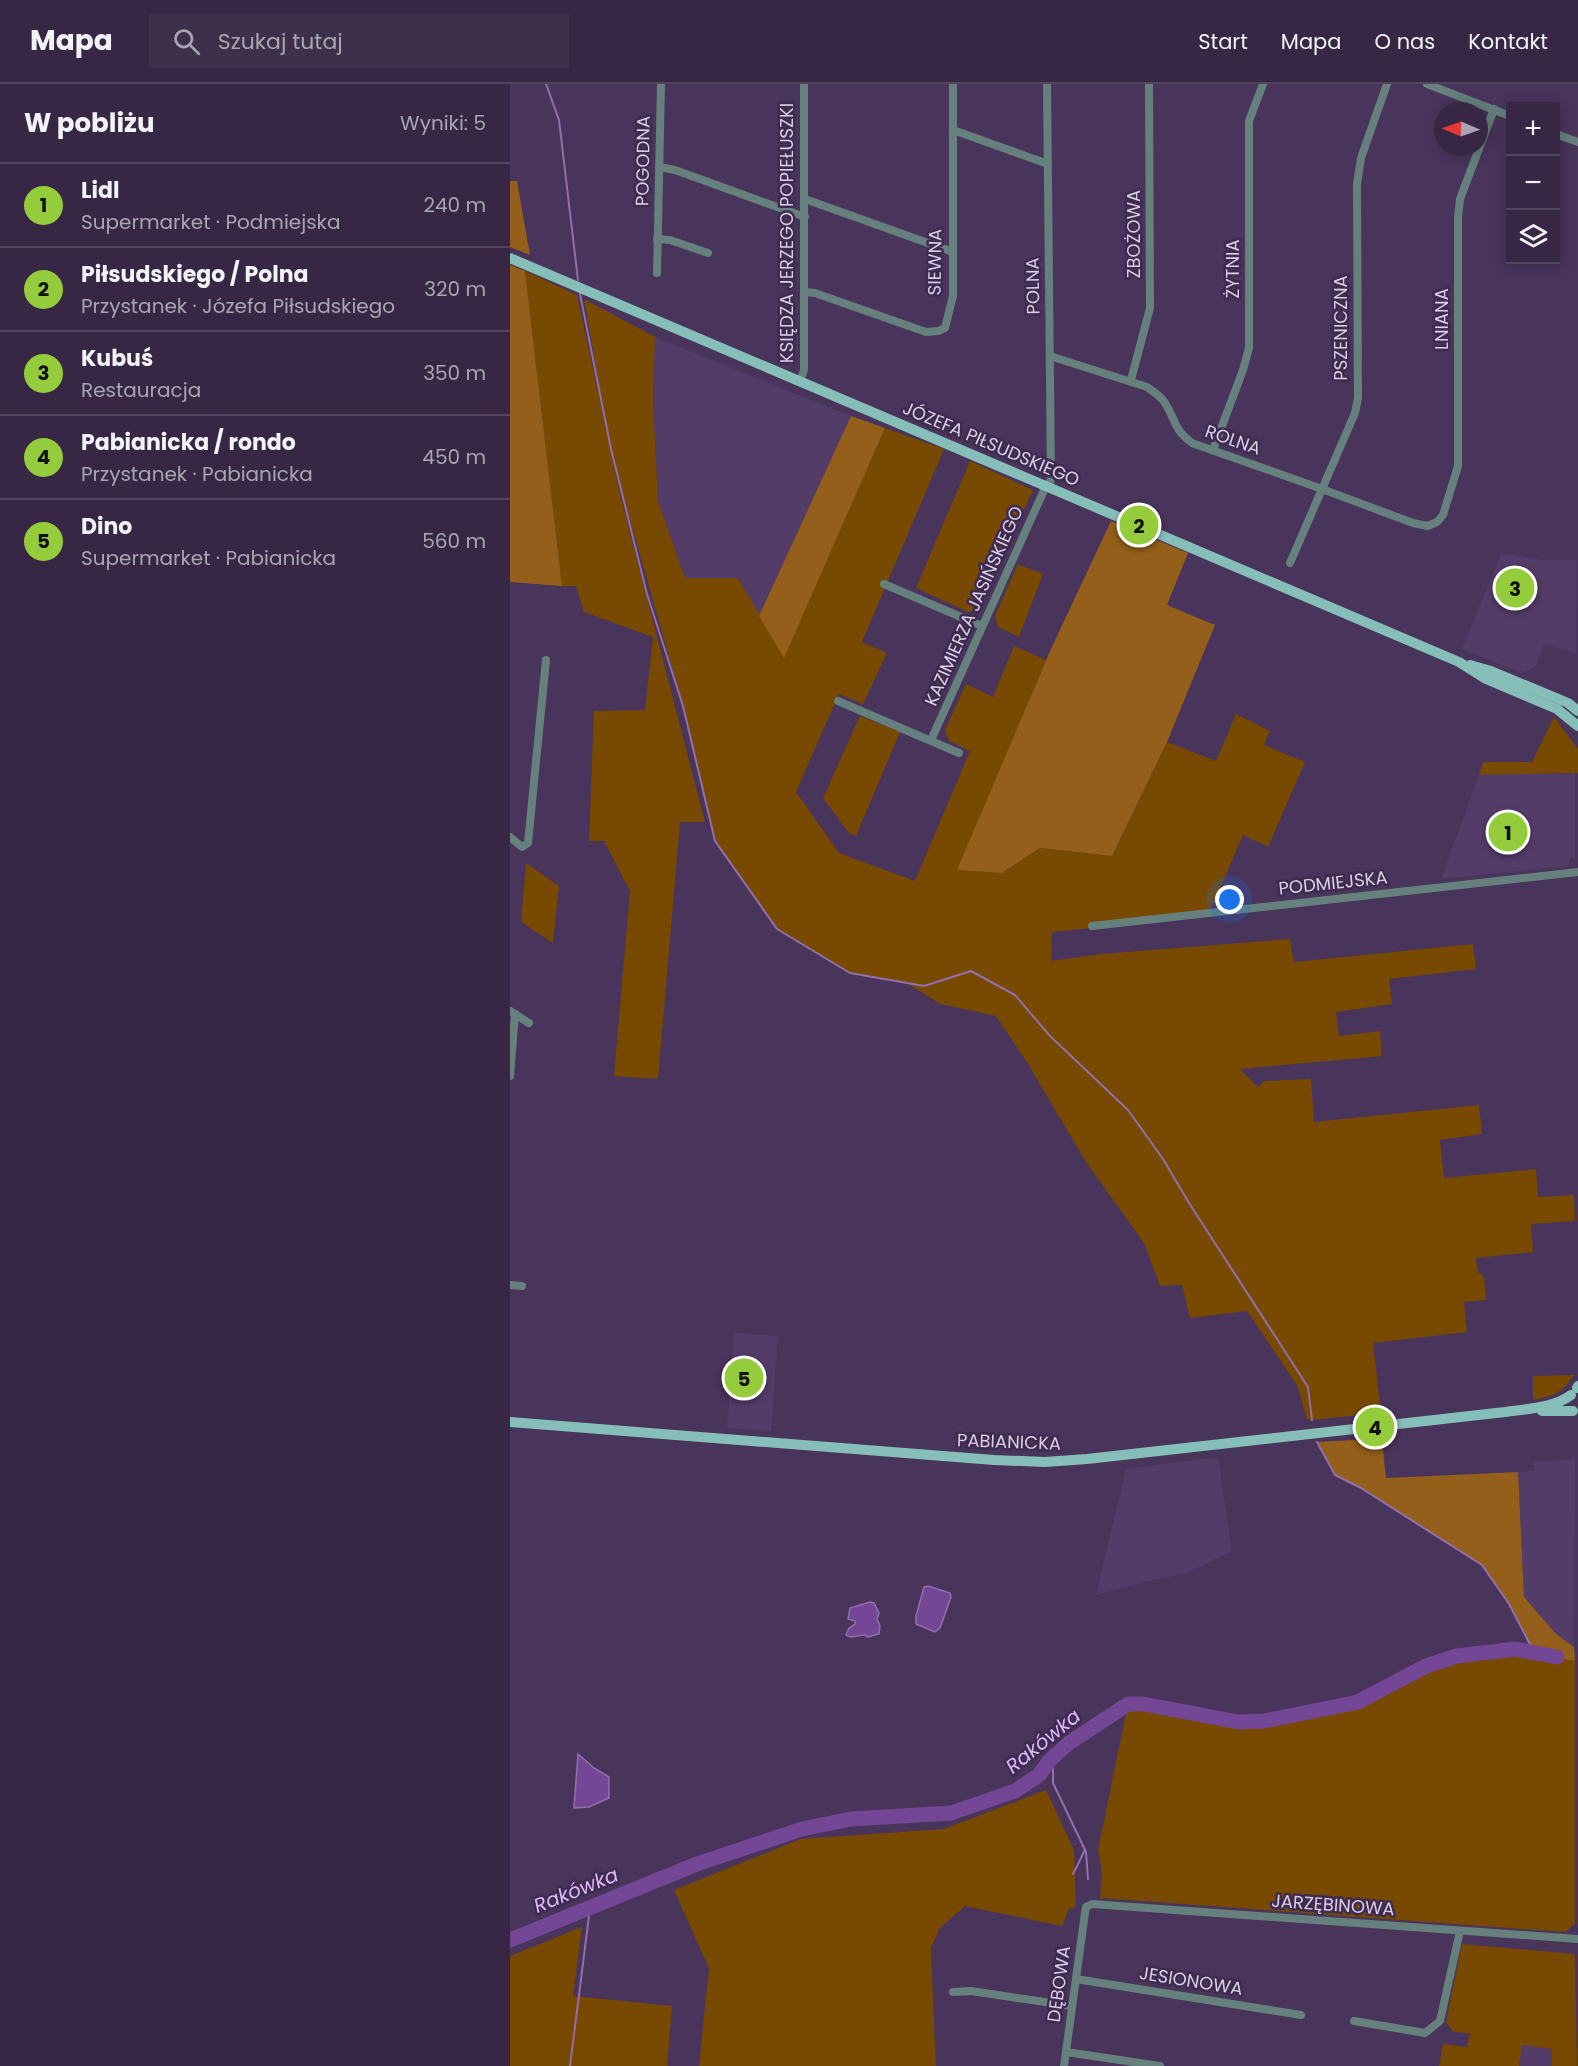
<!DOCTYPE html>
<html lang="pl">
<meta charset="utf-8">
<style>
:root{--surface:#372744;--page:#3e2f4b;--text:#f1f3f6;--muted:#aaa5b2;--line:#51445d;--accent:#95cc3b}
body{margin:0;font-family:Poppins,sans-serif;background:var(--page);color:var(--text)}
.controls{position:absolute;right:18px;top:18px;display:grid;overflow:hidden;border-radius:0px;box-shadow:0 3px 15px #0003}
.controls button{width:54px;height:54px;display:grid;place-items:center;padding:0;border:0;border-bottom:2px solid var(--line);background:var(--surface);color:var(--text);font:30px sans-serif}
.compass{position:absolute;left:924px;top:18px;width:54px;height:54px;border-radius:50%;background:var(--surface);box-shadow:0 3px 15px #0003;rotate:272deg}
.you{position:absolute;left:720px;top:816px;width:21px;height:21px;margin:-15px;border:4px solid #fff;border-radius:50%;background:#1a73e8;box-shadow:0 0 0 9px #1a73e833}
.badge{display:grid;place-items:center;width:39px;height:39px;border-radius:50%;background:var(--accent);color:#111;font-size:20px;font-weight:700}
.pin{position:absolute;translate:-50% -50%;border:3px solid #fff;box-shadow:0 2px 6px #0006}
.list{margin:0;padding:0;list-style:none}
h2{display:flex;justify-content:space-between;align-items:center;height:78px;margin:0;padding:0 24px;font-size:26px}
h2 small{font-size:20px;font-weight:400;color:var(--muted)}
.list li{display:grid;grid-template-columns:39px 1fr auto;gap:18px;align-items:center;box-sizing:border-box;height:84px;padding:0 24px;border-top:2px solid var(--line)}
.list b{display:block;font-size:22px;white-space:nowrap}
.list p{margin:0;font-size:20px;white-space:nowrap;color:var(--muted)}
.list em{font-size:20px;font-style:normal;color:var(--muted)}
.icon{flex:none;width:33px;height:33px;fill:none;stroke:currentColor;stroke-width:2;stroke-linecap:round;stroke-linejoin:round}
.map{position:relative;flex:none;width:1068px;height:1982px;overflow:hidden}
header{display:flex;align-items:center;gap:36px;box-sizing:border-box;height:84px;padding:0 30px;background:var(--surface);border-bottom:2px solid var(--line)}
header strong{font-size:28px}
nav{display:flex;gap:33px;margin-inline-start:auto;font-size:21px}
.search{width:420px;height:54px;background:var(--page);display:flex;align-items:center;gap:15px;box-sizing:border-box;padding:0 21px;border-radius:0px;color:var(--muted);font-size:22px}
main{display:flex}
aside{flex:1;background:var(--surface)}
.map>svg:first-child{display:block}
</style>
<header>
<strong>Mapa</strong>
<div class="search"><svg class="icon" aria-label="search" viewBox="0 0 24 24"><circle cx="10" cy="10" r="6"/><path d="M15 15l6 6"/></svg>Szukaj tutaj</div>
<nav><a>Start</a><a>Mapa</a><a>O nas</a><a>Kontakt</a></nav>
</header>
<main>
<aside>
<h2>W pobliżu<small>Wyniki: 5</small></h2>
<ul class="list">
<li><span class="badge">1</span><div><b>Lidl</b><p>Supermarket · Podmiejska</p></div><em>240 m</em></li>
<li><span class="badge">2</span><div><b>Piłsudskiego / Polna</b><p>Przystanek · Józefa Piłsudskiego</p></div><em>320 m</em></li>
<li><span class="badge">3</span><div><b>Kubuś</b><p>Restauracja</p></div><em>350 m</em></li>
<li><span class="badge">4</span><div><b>Pabianicka / rondo</b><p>Przystanek · Pabianicka</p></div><em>450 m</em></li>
<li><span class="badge">5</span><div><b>Dino</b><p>Supermarket · Pabianicka</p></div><em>560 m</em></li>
</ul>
</aside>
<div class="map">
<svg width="1068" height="1982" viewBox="0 0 1068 1982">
<rect width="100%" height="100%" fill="#49345b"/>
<g fill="#543c69">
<path d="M145,253L341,332L249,532L228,494H175L148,417L143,316Z"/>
<path d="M991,469L1032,476H1067L1066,570L1035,559L1025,583L1012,589L952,565Z"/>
<path d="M1065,689V774L1059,775V782L931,795L969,691Z"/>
<path d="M224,1249L268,1252L261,1347L217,1344Z"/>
<path d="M708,1373L722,1467L677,1489L634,1498L586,1511L616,1385Z"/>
<path d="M1065,1375L1064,1563L1046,1550L1014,1513L1008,1388L1024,1387L1023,1378Z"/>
<path d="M1012,1961L1042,1965V1982H1009Z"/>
</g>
<g fill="#784900">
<path d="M15,187L67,211L99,358L74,215L145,253L143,316L148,417L175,494H228L274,573L375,344L434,365L352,558L377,569L353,620L329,610L286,708L329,769L405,797L460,667L439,657L435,646L456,600L483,613L504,562L536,576L448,786L492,789L530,764L602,772L657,658L706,677L726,630L760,647L754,661L795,678L758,763L733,751L698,832L542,848L541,877L591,870L780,855L784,878L963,860L966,885L879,895L882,920L826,928L829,952L870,947L872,972L730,985L748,1003L755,997L801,995L804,1038L969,1021L972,1050L930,1056L934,1094L1026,1085L1028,1113L1064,1111L1065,1137L1021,1140L1023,1168L966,1174L968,1188L974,1192L976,1216L954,1218L957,1248L863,1259L871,1329L802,1336L797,1335L787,1301L737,1227L680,1234L672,1201L650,1202L634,1159L576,1078L518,980L486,932L430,920L397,899L340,889L267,845L205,757L173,622L101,369L110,410L195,738H170L148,995L104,992L120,807L94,757H79L84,627L135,626L143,553L74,528L66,502H52Z"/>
<path d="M460,377L523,406L467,526L458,528L406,504Z"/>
<path d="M508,480L533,490L509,553L488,543L485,532Z"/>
<path d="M350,632L390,648L346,752L339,749L313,714Z"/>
<path d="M1044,633L1068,665V689L969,691L973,678H1022Z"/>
<path d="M16,779L49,802L43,859L11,838Z"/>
<path d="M1064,1291C1051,1310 1045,1311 1023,1316V1292Z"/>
<path d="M1005,1565L1065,1577V1840L1055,1848L590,1814L592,1787L588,1766L618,1620H634L728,1638L754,1637L848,1618L916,1582L947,1572Z"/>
<path d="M536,1706L564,1766L566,1822L559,1825L552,1842L455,1822L430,1844L421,1864L426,1982H189L199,1884L164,1806L291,1755L434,1745Z"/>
<path d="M72,1843L63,1912L162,1922L157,1982H0V1872Z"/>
<path d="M952,1860L1065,1870L1067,1982H1042V1965L1012,1961L1009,1982H929L933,1960L957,1963L960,1950L942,1947L936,1938Z"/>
</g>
<g fill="#935f1a">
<path d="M0,97H7L20,171L0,163Z"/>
<path d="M0,181L15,187L52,502L0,498Z"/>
<path d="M341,332L375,344L274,574L249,532Z"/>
<path d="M601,437L678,469L657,521L705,541L657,658L602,772L530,764L492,789L447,786L540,567Z"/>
<path d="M844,1356L860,1358L872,1357L876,1394L1008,1388L1014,1513L1046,1550L1064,1563L1065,1577L1025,1570L999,1520L972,1481L851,1404L825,1391L807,1358Z"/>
</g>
<g fill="#734696" stroke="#926fae" stroke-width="1.5">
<path d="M418,1502L440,1509L441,1513L430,1544L425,1548L406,1540V1532L414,1503Z"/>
<path d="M360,1518L364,1519L369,1529L367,1535L370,1542L369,1550L358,1553L354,1551L341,1553L336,1551L339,1544L345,1540V1537L338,1535L340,1524Z"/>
<path d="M68,1670L84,1684L99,1693V1714L79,1723L64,1724Z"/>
</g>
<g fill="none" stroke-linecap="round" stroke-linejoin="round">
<g stroke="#926fae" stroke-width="2">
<path d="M36,0L49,36L68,196"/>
<path d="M70,210L101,365L137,510L173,622L205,757L267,845L340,889L414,902L461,887L505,911L540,952L618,1026L653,1075L679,1119L798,1303L802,1336"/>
<path d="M807,1358L825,1391L851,1404L972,1481L999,1520L1025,1570"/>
<path d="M543,1674V1699L576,1768L578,1795"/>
<path d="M563,1790L575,1766"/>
<path d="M60,1982L80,1824"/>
</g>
<path stroke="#734696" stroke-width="15" d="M0,1856L187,1780L292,1745L341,1735L441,1729L505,1707L529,1691L540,1676L559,1659L618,1620H634L728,1638L754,1637L848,1618L916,1582L947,1572L1005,1565L1047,1573"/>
<g stroke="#65807d" stroke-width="8">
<path d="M537,0L541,395L538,403"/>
<path d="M917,0L1000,32"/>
<path d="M443,46L538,80"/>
<path d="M1046,50L1068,58"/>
<path d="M149,83L165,86L295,133"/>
<path d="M295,115L443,168"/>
<path d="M147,155L160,156L198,169"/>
<path d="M147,189L151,0"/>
<path d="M294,208L305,209L416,248L428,247L435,244L443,212V0"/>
<path d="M540,272L637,303C644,308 651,312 655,319C667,338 662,343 682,359L812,405L903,439L918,442L927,438L933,431L948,382V134L950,115L984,25"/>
<path d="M621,296L640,224L639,0"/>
<path d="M290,297L294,286V0"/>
<path d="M703,366L733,286L739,264V37L753,0"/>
<path d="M780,479L845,329L848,314L847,100L851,74L877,0"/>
<path d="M374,500L472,542"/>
<path d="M328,617L449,669"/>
<path d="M421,656L536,402"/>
<path d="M0,753L12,763L18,759L36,576"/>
<path d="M582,842L1068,788"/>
<path d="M0,927L19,939"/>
<path d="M0,992L5,930"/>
<path d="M0,1201L12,1202"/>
<path d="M566,1895L791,1931"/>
<path d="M443,1908L461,1907L562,1922"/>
<path d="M844,1937L915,1949L930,1937L950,1847"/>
<path d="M556,1968L650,1982"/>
<path d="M554,1982L575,1829L576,1823L582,1820L1068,1855"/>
</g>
<g stroke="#86bfb9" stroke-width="10">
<path d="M0,174L949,578L976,595L1047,625L1068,642"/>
<path d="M960,581L981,587L1058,619L1068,627"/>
<path d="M1067,1304L1068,1302"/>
<path d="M1032,1327H1063"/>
<path d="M0,1338L484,1376L535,1378L577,1375L995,1328C1016,1325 1044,1324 1061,1311"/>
</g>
</g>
<g text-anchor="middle" stroke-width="5" stroke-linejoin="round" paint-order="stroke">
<g font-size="18" fill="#dacee6" stroke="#3f2a50">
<text transform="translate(133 77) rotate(-89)" y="6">POGODNA</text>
<text transform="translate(277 149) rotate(-90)" y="6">KSIĘDZA JERZEGO POPIEŁUSZKI</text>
<text transform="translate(624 150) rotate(-90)" y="6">ZBOŻOWA</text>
<text transform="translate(425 178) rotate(-89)" y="6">SIEWNA</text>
<text transform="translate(723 185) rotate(-90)" y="6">ŻYTNIA</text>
<text transform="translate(523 202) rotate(-91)" y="6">POLNA</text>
<text transform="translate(932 235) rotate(-90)" y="6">LNIANA</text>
<text transform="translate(831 244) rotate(-90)" y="6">PSZENICZNA</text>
<text transform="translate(723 356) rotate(19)" y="6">ROLNA</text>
<text transform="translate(481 360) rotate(23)" y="6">JÓZEFA PIŁSUDSKIEGO</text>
<text transform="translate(464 522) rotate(-66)" y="6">KAZIMIERZA JASIŃSKIEGO</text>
<text transform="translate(823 799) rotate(-6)" y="6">PODMIEJSKA</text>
<text transform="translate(499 1358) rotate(2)" y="6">PABIANICKA</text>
<text transform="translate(823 1821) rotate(4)" y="6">JARZĘBINOWA</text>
<text transform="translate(681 1897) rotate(9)" y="6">JESIONOWA</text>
<text transform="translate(549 1900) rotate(-82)" y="6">DĘBOWA</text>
</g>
<g font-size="20" font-style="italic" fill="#dcb9fb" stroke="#3f2a50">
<text transform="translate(533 1657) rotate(-39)" y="7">Rakówka</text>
<text transform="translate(66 1806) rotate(-22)" y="7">Rakówka</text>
</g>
</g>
</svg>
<div class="controls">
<button>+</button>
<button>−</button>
<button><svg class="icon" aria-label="layers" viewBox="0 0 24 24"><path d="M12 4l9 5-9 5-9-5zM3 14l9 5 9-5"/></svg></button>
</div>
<svg class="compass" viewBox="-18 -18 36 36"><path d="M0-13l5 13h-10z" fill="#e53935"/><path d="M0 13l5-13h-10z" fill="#aaa5b2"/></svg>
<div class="you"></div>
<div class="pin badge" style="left:998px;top:748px">1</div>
<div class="pin badge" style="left:629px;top:441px">2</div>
<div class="pin badge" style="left:1005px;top:504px">3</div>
<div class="pin badge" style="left:865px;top:1343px">4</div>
<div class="pin badge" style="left:234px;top:1294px">5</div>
</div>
</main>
